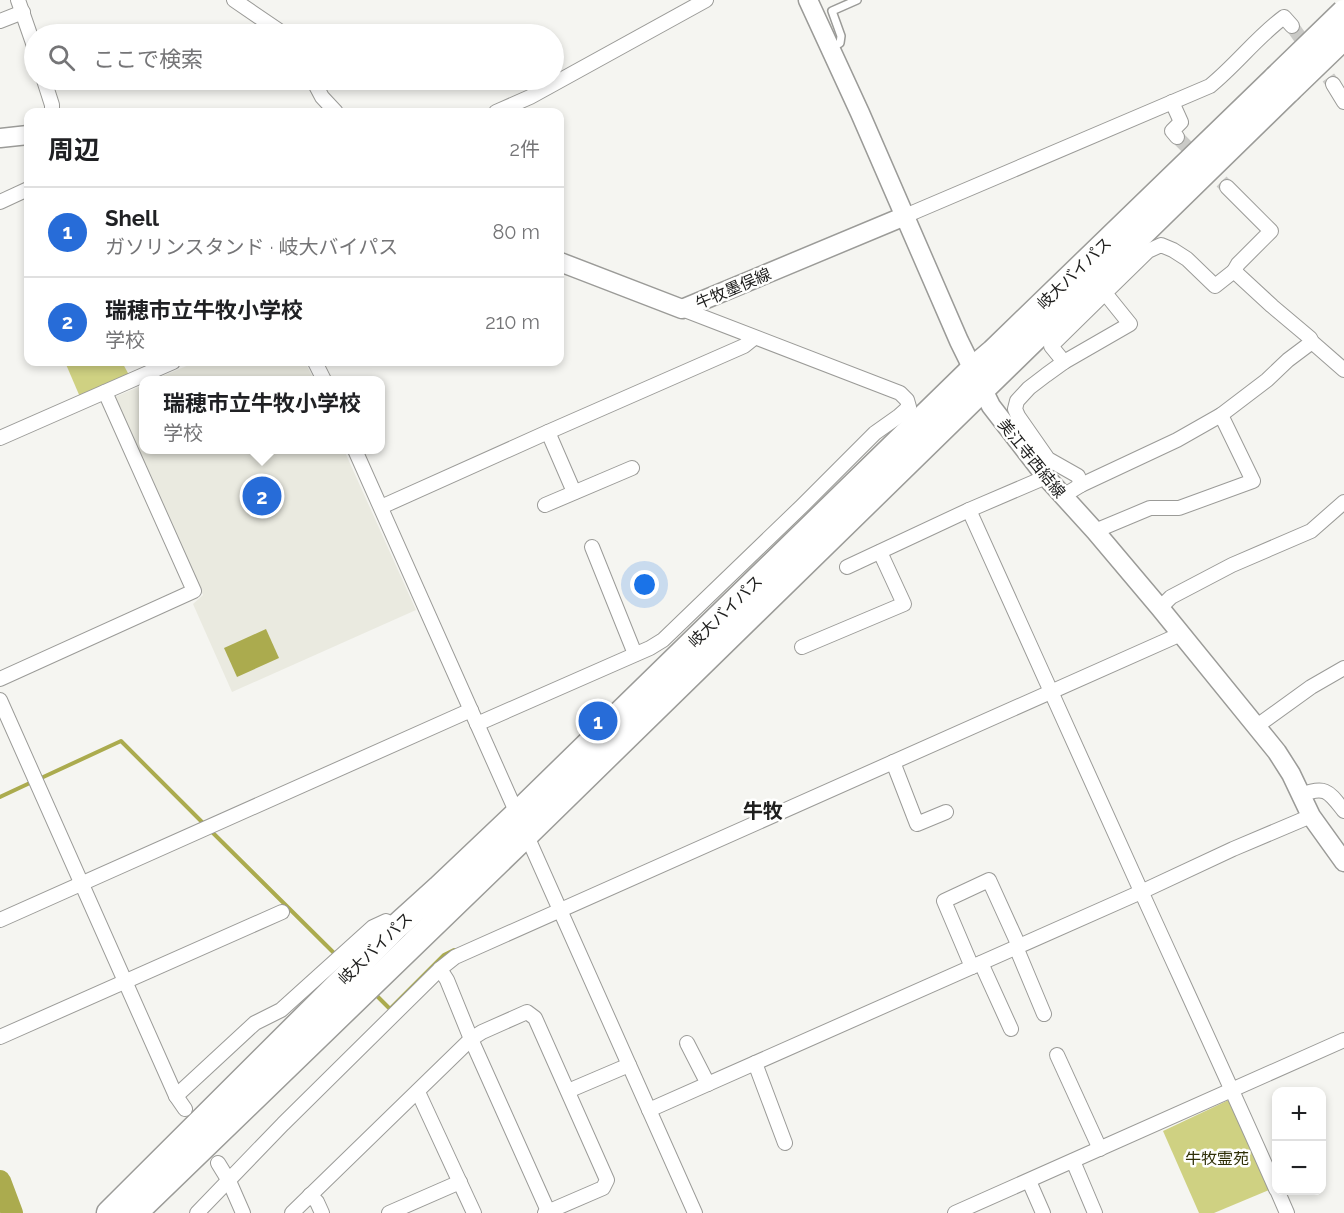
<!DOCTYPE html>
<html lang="ja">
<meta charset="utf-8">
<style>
:root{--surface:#fff;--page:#f6f6f6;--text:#202124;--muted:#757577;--line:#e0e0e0;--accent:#276cd8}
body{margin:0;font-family:Raleway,"Noto Sans JP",sans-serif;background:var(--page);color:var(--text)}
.controls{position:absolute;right:18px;bottom:18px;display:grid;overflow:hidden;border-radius:12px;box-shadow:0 3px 9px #0003}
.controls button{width:54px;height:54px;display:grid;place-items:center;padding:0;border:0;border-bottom:2px solid var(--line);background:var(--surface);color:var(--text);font:30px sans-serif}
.you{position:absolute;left:645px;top:585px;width:21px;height:21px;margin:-15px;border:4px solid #fff;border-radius:50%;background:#1a73e8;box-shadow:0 0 0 9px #1a73e833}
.badge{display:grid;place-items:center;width:39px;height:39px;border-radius:50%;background:var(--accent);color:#fff;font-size:20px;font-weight:700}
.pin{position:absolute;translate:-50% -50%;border:3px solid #fff;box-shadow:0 2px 6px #0006}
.popup{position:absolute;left:139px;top:376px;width:246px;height:78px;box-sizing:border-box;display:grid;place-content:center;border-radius:12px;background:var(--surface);filter:drop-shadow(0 2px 4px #0005);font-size:20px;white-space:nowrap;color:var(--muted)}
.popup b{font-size:22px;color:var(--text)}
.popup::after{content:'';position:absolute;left:50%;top:100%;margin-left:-12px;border:12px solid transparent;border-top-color:var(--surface)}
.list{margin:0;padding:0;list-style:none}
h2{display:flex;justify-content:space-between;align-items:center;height:78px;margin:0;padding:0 24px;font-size:26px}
h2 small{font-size:20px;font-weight:400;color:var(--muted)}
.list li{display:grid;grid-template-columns:39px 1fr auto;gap:18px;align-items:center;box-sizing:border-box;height:90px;padding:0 24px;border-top:2px solid var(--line)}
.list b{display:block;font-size:22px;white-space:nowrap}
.list p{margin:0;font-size:20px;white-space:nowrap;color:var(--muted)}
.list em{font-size:20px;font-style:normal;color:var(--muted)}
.icon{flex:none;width:33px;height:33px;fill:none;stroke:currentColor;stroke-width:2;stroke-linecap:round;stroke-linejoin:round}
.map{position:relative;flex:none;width:1344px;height:1213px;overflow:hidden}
.search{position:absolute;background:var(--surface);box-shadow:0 3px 9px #0003;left:24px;top:24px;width:540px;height:66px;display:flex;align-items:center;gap:15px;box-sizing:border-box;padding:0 21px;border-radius:33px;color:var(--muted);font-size:22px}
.panel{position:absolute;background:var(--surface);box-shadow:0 3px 9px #0003;left:24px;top:108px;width:540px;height:258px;border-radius:12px}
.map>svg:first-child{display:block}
</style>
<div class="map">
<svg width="1344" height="1213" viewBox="0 0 1344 1213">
<rect width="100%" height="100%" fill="#f5f5f1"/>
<g fill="#eaeae0">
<path d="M196,362H305L314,380H153Z"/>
<path d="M143,385L144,450H344L416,610L232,692L193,604L203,595L115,397Z"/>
</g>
<g fill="#cfd182">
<path d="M65,362H122L129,375L80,397Z"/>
<path d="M1233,1098L1274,1188L1214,1213H1199L1163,1131Z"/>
</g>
<path fill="#abab4e" d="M266,629L279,658L237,677L224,648Z"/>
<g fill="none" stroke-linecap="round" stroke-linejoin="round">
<g stroke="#abab4e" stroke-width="4">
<path d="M39,779L121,741L205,825"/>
<path d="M0,797L32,782"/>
<path d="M210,830L337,956"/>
<path d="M374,993L390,1009L444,955L454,950"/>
</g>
<path stroke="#abab4e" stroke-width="22" d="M0,1181L12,1213"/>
<g stroke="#cacac7" stroke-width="14" stroke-dasharray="14 7" stroke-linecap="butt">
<path d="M1292,26L1333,84"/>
<path d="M1177,137L1227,187"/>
</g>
<g stroke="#9b9b98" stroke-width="10">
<path id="lane" d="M830,48L840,43L841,36L832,11L857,0"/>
</g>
<g stroke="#9b9b98" stroke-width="16">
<g id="street">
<path d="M18,0L34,46"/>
<path d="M234,0L284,34"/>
<path d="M0,21L23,12"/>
<path d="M44,80L52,105V112"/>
<path d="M313,80L322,97L336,112"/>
<path d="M1333,84L1344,102"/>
<path d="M1172,102L1181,122L1172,131L1177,137"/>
<path d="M496,112L530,97L706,0"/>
<path d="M1227,187L1271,231L1238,264L1234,271"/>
<path d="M0,202L28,189"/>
<path d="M905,216L1210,86C1236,65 1257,37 1284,17L1292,26"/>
<path d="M315,362L324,380"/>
<path d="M1064,362L1051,346L1105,293"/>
<path d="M548,432L574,492"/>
<path d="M0,438L173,362"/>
<path d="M355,450L695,1213"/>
<path d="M1081,485L1078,476L1048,459L1018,416L1015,409L1017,401L1029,388L1046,375L1064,362L1130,324L1105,293L1148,251L1161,245L1173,250L1187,259L1215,286L1234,271L1272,306L1310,338L1312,342L1344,370"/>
<path d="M1063,496L1081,485L1177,440L1221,415L1267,380L1288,360L1312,342"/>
<path d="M545,505L632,468"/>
<path d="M381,507L548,432L744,346L754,338"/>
<path d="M969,510C1027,637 1083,764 1141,891C1186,990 1232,1089 1276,1189"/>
<path d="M1095,531L1150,508H1179L1253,481L1221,415"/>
<path d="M592,547L635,654"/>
<path d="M847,567L969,510L1046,477"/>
<path d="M1160,608L1171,597L1232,565L1311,531L1344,502"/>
<path d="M802,647L904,604L880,552"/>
<path d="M0,679L194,591L105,392"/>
<path d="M0,700L176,1096L185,1109"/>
<path d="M477,724L650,648L663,640L802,506L875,433L899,416L909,407L907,400L900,393L682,309"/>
<path d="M1257,726L1311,687L1344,668"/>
<path d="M893,762L917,824L946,812"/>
<path d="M1301,795C1326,785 1329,792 1344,811"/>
<path d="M0,920L471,710"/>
<path d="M1016,947L1044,1014"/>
<path d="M981,963L1011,1029"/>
<path d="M972,967L944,901L989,880L1019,946"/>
<path d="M440,969L447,980L471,1039L548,1211"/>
<path d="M0,1037L282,912"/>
<path d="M687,1043L708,1084"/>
<path d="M1057,1055L1100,1149"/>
<path d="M755,1063L785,1143"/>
<path d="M568,1091L629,1065"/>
<path d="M418,1092L474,1213"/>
<path d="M176,1096L255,1023L281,1010L373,927L386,921L397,926"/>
<path d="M649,1110L1141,892L1233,849L1311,816"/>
<path d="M1073,1161L1095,1213"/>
<path d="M218,1163L229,1181L243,1213"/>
<path d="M1029,1181L1043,1213"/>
<path d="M1277,1190L1287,1213"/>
<path d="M310,1195L317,1202L322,1213"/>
<path d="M197,1213L283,1124L440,969L455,957L1181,634"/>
<path d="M292,1213L471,1039L482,1032L527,1012L535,1018L607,1180L603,1188L545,1213"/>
<path d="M389,1213L460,1182"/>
<path d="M955,1213L1344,1040"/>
</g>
</g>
<g stroke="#9b9b98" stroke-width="21">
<g id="secondary">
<path d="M808,0L860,113L959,341L991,406L1046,477L1095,531L1160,608L1277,752L1291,774L1311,816L1344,862"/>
<path d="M0,138L28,135"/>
<path d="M560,262L682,309L905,216"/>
</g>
</g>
<g stroke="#9b9b98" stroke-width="27">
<g id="highway">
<path d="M109,1213L397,926L439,888L517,814L973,369L993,352L1276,78"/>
<path d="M135,1213L527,834L1289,90"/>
</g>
</g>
<use href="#lane" stroke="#fff" stroke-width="7"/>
<use href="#street" stroke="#fff" stroke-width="14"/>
<use href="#secondary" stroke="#fff" stroke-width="18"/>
<use href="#highway" stroke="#fff" stroke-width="24"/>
<g stroke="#9b9b98" stroke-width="27" stroke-linecap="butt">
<g id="highway-bridge">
<path d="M1276,78L1344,12"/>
<path d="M1289,90L1344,37"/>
</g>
</g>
<use href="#highway-bridge" stroke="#fff" stroke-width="24"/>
</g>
<g text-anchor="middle" stroke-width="5" stroke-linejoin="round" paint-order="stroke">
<g font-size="16" fill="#20201f" stroke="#fffffe">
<text transform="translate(1074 273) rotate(-44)" y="6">岐大バイパス</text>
<text transform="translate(733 288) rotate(-23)" y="6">牛牧墨俣線</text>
<text transform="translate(1032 458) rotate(51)" y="6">美江寺西結線</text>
<text transform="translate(725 611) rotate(-44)" y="6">岐大バイパス</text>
<text transform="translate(375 948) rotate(-44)" y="6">岐大バイパス</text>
</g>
<g font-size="16" fill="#2f2f06" stroke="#fffffe">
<text x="1217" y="1164">牛牧霊苑</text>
</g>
<g font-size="20" font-weight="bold" fill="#20201f" stroke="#fffffe">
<text x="763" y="818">牛牧</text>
</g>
</g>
</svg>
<div class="controls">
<button>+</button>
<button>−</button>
</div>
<div class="you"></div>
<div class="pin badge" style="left:598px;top:721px">1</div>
<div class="pin badge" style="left:262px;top:496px">2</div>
<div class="popup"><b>瑞穂市立牛牧小学校</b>学校</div>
<div class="search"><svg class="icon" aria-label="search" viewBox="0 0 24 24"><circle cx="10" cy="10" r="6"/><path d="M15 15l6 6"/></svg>ここで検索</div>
<section class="panel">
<h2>周辺<small>2件</small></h2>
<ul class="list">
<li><span class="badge">1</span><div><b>Shell</b><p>ガソリンスタンド · 岐大バイパス</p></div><em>80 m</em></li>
<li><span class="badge">2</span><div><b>瑞穂市立牛牧小学校</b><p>学校</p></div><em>210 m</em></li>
</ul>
</section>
</div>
